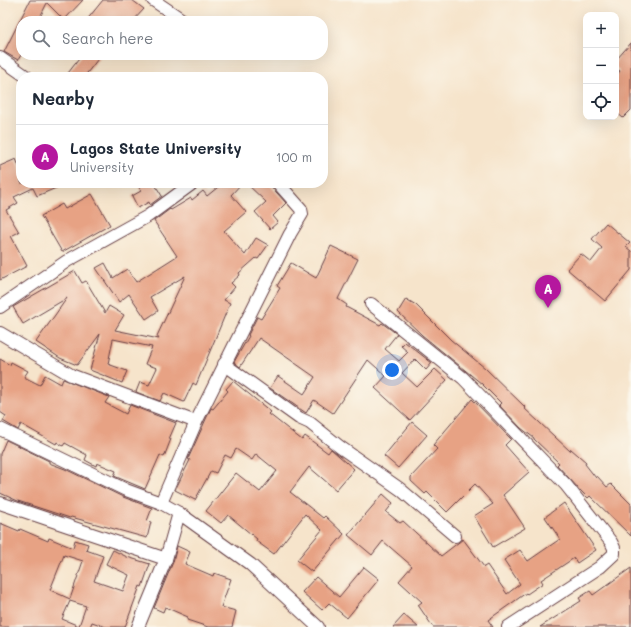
<!DOCTYPE html>
<meta charset="utf-8">
<style>
:root{--surface:#fff;--page:#f2f2f3;--text:#1f2937;--muted:#747a83;--line:#e0e1e3;--accent:#b5179e}
body{margin:0;font-family:Mali,sans-serif;background:var(--page);color:var(--text)}
.controls{position:absolute;right:12px;top:12px;display:grid;overflow:hidden;border-radius:8px;box-shadow:0 4px 16px #0002}
.controls button{width:36px;height:36px;display:grid;place-items:center;padding:0;border:0;border-bottom:1px solid var(--line);background:var(--surface);color:var(--text);font:20px sans-serif}
.you{position:absolute;left:392px;top:370px;width:14px;height:14px;margin:-10px;border:3px solid #fff;border-radius:50%;background:#1a73e8;box-shadow:0 0 0 6px #1a73e833}
.badge{display:grid;place-items:center;width:26px;height:26px;border-radius:50%;background:var(--accent);color:#fff;font-size:13px;font-weight:700}
.pin{position:absolute;translate:-50% -33px;filter:drop-shadow(0 1px 2px #0008)}
.pin::after{content:'';position:absolute;top:21px;width:14px;height:12px;background:inherit;clip-path:polygon(0 0,100% 0,50% 100%)}
.list{margin:0;padding:0;list-style:none}
h2{display:flex;justify-content:space-between;align-items:center;height:52px;margin:0;padding:0 16px;font-size:17px}
h2 small{font-size:13px;font-weight:400;color:var(--muted)}
.list li{display:grid;grid-template-columns:26px 1fr auto;gap:12px;align-items:center;box-sizing:border-box;height:64px;padding:0 16px;border-top:1px solid var(--line)}
.list b{display:block;font-size:15px;white-space:nowrap}
.list p{margin:0;font-size:13px;white-space:nowrap;color:var(--muted)}
.list em{font-size:13px;font-style:normal;color:var(--muted)}
.icon{flex:none;width:22px;height:22px;fill:none;stroke:currentColor;stroke-width:2;stroke-linecap:round;stroke-linejoin:round}
.map{position:relative;flex:none;width:631px;height:627px;overflow:hidden}
.search{position:absolute;background:var(--surface);box-shadow:0 4px 16px #0002;left:16px;top:16px;width:312px;height:44px;display:flex;align-items:center;gap:10px;box-sizing:border-box;padding:0 14px;border-radius:16px;color:var(--muted);font-size:15px}
.panel{position:absolute;background:var(--surface);box-shadow:0 4px 16px #0002;left:16px;top:72px;width:312px;height:116px;border-radius:16px}
.map>svg:first-child{display:block}
</style>
<div class="map">
<svg width="631" height="627" viewBox="0 0 631 627">
<rect width="100%" height="100%" fill="#fbf7ec"/>
<filter id="ink" filterUnits="userSpaceOnUse"><feTurbulence type="fractalNoise" baseFrequency=".025" numOctaves="2"/><feDisplacementMap in="SourceGraphic" scale="8" xChannelSelector="R" yChannelSelector="G"/><feConvolveMatrix kernelMatrix="1 2 1 2 8 2 1 2 1" color-interpolation-filters="sRGB"/></filter>
<filter id="wash" filterUnits="userSpaceOnUse"><feTurbulence type="fractalNoise" baseFrequency=".012" numOctaves="4" result="noise"/><feDisplacementMap in="SourceGraphic" scale="16" xChannelSelector="R" yChannelSelector="G"/><feGaussianBlur stdDeviation="0.9" result="paint"/><feColorMatrix in="noise" values="0 0 0 0 0 0 0 0 0 0 0 0 0 0 0 0 0 1.4 0 .05"/><feComposite in="paint" operator="in"/></filter>
<g filter="url(#wash)">
<rect width="100%" height="100%" fill="#f6e4cb"/>
<g id="blocks">
<g fill="#e7a284" fill-rule="evenodd">
<path d="M30,0H83L64,20L47,3L38,21H21V55L18,60L4,52Z"/>
<path d="M103,0H132L144,9L133,21H86Z"/>
<path d="M631,43V110L623,118L616,112V76L620,71L616,68V60Z"/>
<path d="M82,55H101L84,77H65Z"/>
<path d="M16,159L21,171V183H68L37,196L33,188L14,197L18,203L6,210L19,232L11,236L27,266L0,280V166Z"/>
<path d="M137,183H154L162,196L150,205L149,202L138,208L132,196L141,191Z"/>
<path d="M223,183H242L231,195L246,212L224,231L245,255L256,238L268,245L258,259L256,258L239,273L240,275L231,283L235,287L224,300L230,303L196,385L193,383L184,402L164,393L160,401L136,392L140,382L149,385L157,368L145,364L152,347L113,339L108,364L127,371L122,383L90,370L100,334L77,365L60,358L36,342L67,298L23,324L13,307L75,271L82,283L86,281L105,313L109,306L124,315L115,330L159,339L157,336L185,276L150,297L158,311L146,319L129,294L119,302L96,268L105,263L113,278L127,269L136,282L177,256L154,221L170,209L171,210L191,198L192,200L203,191L207,196Z"/>
<path d="M246,183H268L286,203L273,216L278,222L270,229L255,212L266,202Z"/>
<path d="M92,194L110,225L62,252L41,216L62,204L65,209Z"/>
<path d="M606,223L630,243L626,247L631,251V270L605,301L567,269L581,254L591,262L602,248L592,239Z"/>
<path d="M331,246L358,259L338,299L347,305L346,307L380,325L382,323L397,334L385,349L399,361L408,352L401,346L405,342L432,363L426,370L415,359L402,373L417,387L435,369L447,380L410,420L375,388L386,376L368,360L333,413L314,400L306,413L270,388L278,376L304,394L315,377L259,338L240,367L234,362L249,336L248,335L257,317L261,319L280,288L277,286L291,263L316,278Z"/>
<path d="M406,299L416,305L451,340L485,368L525,407L524,408L570,451L571,449L586,462L585,464L596,478L597,476L607,487L611,484L631,504V536L590,496L588,498L579,489L557,465L559,463L534,439V438L521,428L499,405L501,403L482,384L422,335L398,312Z"/>
<path d="M0,359L10,365L11,362L28,371L24,377L40,385L45,375L61,384L63,379L109,397L105,403L126,414L130,405L176,423L169,439H171L164,457L160,455L145,489L114,476L116,471L97,463L96,466L85,460L87,455L65,443L63,446L57,442L56,444L21,424L18,430L3,421L6,416L0,412Z"/>
<path d="M233,381L271,412L269,414L302,440L305,436L328,453L331,449L354,469L336,490L309,467L290,492L323,518L325,516L344,534L312,572L297,560L322,530L305,514L274,554L256,541L257,539L228,515L221,523L206,511L236,473L260,492L277,471L256,454L252,460L236,449L231,458L225,455L216,473L211,471L195,500L175,490L190,460L188,459L211,408L213,409L228,391L226,389Z"/>
<path d="M472,399L511,439L505,445L529,472L503,495L525,528L493,547L474,516L493,504L475,484L447,512L427,492L425,494L411,481V477L437,449L433,445Z"/>
<path d="M412,422L427,435L398,468L384,456Z"/>
<path d="M6,440L49,461V463L65,469L123,497L152,508L147,521L151,522L147,538L71,517L70,518L18,501L0,493V454Z"/>
<path d="M383,494L393,503L386,512L400,523L403,521L441,556L463,539L484,567L487,565L507,594L520,584L504,560L520,550L528,561L560,539L545,517L564,503L596,550L577,563L574,558L541,580L543,583L527,594L526,593L488,620L493,627H433L418,605L422,602L399,581L412,566L383,541L372,555L348,535Z"/>
<path d="M0,523L19,531L20,529L48,541L49,538L73,548L75,540L88,544L86,550L103,556L94,581L123,591L129,575L106,564L113,550L127,557L150,564L142,587L140,586L125,627H106L92,622L90,627H0ZM64,555L83,561L70,599L50,590ZM70,601L86,606L79,626L62,619Z"/>
<path d="M177,546L190,552L185,564L213,576L214,573L231,579L221,607L236,611L232,627H208L187,620L188,617L165,607L163,612L154,608L173,562Z"/>
<path d="M364,567L379,579L347,618L329,603L322,610L302,592L316,577L339,597Z"/>
<path d="M631,568V627H540L581,601L579,598L590,591L593,595Z"/>
<path d="M404,615L418,627H393Z"/>
</g>
</g>
</g>
<g filter="url(#ink)">
<use href="#blocks" fill-opacity="0" stroke="#643d43" stroke-width="1"/>
<g fill="none" stroke-linecap="round" stroke-linejoin="round">
<g stroke="#643d43" stroke-width="14">
<g id="minor">
<path d="M153,0L181,19"/>
<path d="M0,58L27,77"/>
<path d="M371,304L463,378L566,485L611,542L614,548V554L600,567L508,627"/>
<path d="M0,307L67,261L148,216L193,183"/>
<path d="M0,333L71,375L196,422"/>
<path d="M224,364L299,418L310,423L340,447L400,489L455,536"/>
<path d="M0,429L126,490L161,503L179,513L250,564L318,627"/>
<path d="M0,503L166,559"/>
<path d="M161,503L196,422L290,234L302,214L301,209L278,183"/>
<path d="M138,627L166,559L179,513"/>
</g>
</g>
<use href="#minor" stroke="#fff" stroke-width="12"/>
</g>
</g>
</svg>
<div class="controls">
<button>+</button>
<button>−</button>
<button><svg class="icon" aria-label="locate" viewBox="0 0 24 24"><circle cx="12" cy="12" r="6"/><path d="M12 2v4M12 18v4M2 12h4M18 12h4"/></svg></button>
</div>
<div class="you"></div>
<div class="pin badge" style="left:548px;top:308px">A</div>
<div class="search"><svg class="icon" aria-label="search" viewBox="0 0 24 24"><circle cx="10" cy="10" r="6"/><path d="M15 15l6 6"/></svg>Search here</div>
<section class="panel">
<h2>Nearby<small></small></h2>
<ul class="list">
<li><span class="badge">A</span><div><b>Lagos State University</b><p>University</p></div><em>100 m</em></li>
</ul>
</section>
</div>
